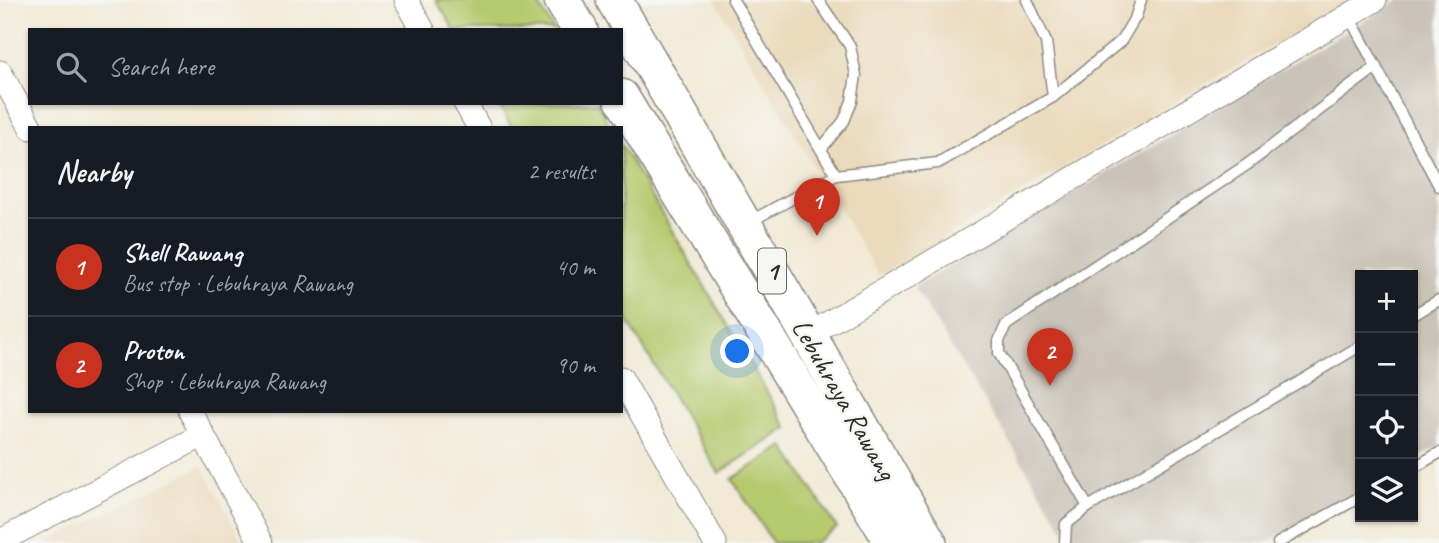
<!DOCTYPE html>
<meta charset="utf-8">
<style>
:root{--surface:#171b24;--page:#20242c;--text:#f1f3f6;--muted:#9ea1a6;--line:#363941;--accent:#c8321e}
body{margin:0;font-family:Caveat,sans-serif;background:var(--page);color:var(--text)}
.controls{position:absolute;right:21px;bottom:21px;display:grid;overflow:hidden;border-radius:0px;box-shadow:0 2px 5px #0004}
.controls button{width:63px;height:63px;display:grid;place-items:center;padding:0;border:0;border-bottom:2px solid var(--line);background:var(--surface);color:var(--text);font:35px sans-serif}
.you{position:absolute;left:738px;top:352px;width:24px;height:24px;margin:-18px;border:5px solid #fff;border-radius:50%;background:#1a73e8;box-shadow:0 0 0 10px #1a73e833}
.badge{display:grid;place-items:center;width:46px;height:46px;border-radius:50%;background:var(--accent);color:#fff;font-size:23px;font-weight:700}
.pin{position:absolute;translate:-50% -58px;filter:drop-shadow(0 2px 4px #0008)}
.pin::after{content:'';position:absolute;top:37px;width:24px;height:21px;background:inherit;clip-path:polygon(0 0,100% 0,50% 100%)}
.list{margin:0;padding:0;list-style:none}
h2{display:flex;justify-content:space-between;align-items:center;height:91px;margin:0;padding:0 28px;font-size:30px}
h2 small{font-size:23px;font-weight:400;color:var(--muted)}
.list li{display:grid;grid-template-columns:46px 1fr auto;gap:21px;align-items:center;box-sizing:border-box;height:98px;padding:0 28px;border-top:2px solid var(--line)}
.list b{display:block;font-size:26px;white-space:nowrap}
.list p{margin:0;font-size:23px;white-space:nowrap;color:var(--muted)}
.list em{font-size:23px;font-style:normal;color:var(--muted)}
.icon{flex:none;width:38px;height:38px;fill:none;stroke:currentColor;stroke-width:2;stroke-linecap:round;stroke-linejoin:round}
.map{position:relative;flex:none;width:1439px;height:543px;overflow:hidden}
.search{position:absolute;background:var(--surface);box-shadow:0 2px 5px #0004;left:28px;top:28px;width:595px;height:77px;display:flex;align-items:center;gap:18px;box-sizing:border-box;padding:0 24px;border-radius:0px;color:var(--muted);font-size:26px}
.panel{position:absolute;background:var(--surface);box-shadow:0 2px 5px #0004;left:28px;top:126px;width:595px;height:287px;border-radius:0px}
.map>svg:first-child{display:block}
</style>
<div class="map">
<svg width="1439" height="543" viewBox="0 0 1439 543">
<rect width="100%" height="100%" fill="#f6f6f2"/>
<filter id="ink" filterUnits="userSpaceOnUse"><feTurbulence type="fractalNoise" baseFrequency=".0143" numOctaves="2"/><feDisplacementMap in="SourceGraphic" scale="14" xChannelSelector="R" yChannelSelector="G"/><feConvolveMatrix kernelMatrix="1 2 1 2 8 2 1 2 1" color-interpolation-filters="sRGB"/></filter>
<filter id="wash" filterUnits="userSpaceOnUse"><feTurbulence type="fractalNoise" baseFrequency=".00686" numOctaves="4" result="noise"/><feDisplacementMap in="SourceGraphic" scale="28" xChannelSelector="R" yChannelSelector="G"/><feGaussianBlur stdDeviation="1.57" result="paint"/><feColorMatrix in="noise" values="0 0 0 0 0 0 0 0 0 0 0 0 0 0 0 0 0 1.4 0 .05"/><feComposite in="paint" operator="in"/></filter>
<g filter="url(#wash)">
<rect width="100%" height="100%" fill="#f2ead7"/>
<g fill="#ead9ba">
<path d="M715,0H1351L879,276Z"/>
<path d="M202,466L243,543H46Z"/>
</g>
<path fill="#cac3b8" d="M1399,0H1439V446L1413,460V275H1360V490L1266,543H1072L914,287Z"/>
<g fill="#b5c96d" stroke="#707a4c" stroke-width="2">
<path d="M436,0H536L554,30H454Z"/>
<path d="M498,103H597L611,128H512Z"/>
<path d="M621,144L788,428L719,473L621,310Z"/>
<path d="M784,446L837,528L814,543H773L732,479Z"/>
</g>
</g>
<g filter="url(#ink)">
<g fill="none" stroke-linecap="round" stroke-linejoin="round">
<g stroke="#8e8a81" stroke-width="13">
<g id="service">
<path d="M733,0L836,175"/>
<path d="M818,0L850,46L856,75L852,101L844,121L821,149"/>
<path d="M1349,16L1439,186"/>
<path d="M1053,97L1121,41L1136,16L1141,0"/>
<path d="M747,223L836,175L938,163L1053,97L1046,42L1027,0"/>
<path d="M1413,315L1439,300"/>
<path d="M1413,468L1439,453"/>
<path d="M1088,507L999,353V341L1006,325L1248,164L1376,67"/>
<path d="M1065,543L1066,524L1088,507L1360,346"/>
<path d="M1278,543L1360,497"/>
</g>
</g>
<g stroke="#8e8a81" stroke-width="25">
<g id="minor">
<path d="M406,0L423,30"/>
<path d="M0,72L31,128"/>
<path d="M465,103L479,128"/>
<path d="M808,335L1375,0"/>
<path d="M621,378L715,543"/>
<path d="M190,411L261,543"/>
<path d="M4,539L203,435"/>
</g>
</g>
<g stroke="#8e8a81" stroke-width="38">
<g id="primary">
<path d="M562,0L580,30"/>
<path d="M614,0L929,543"/>
<path d="M621,97L893,543"/>
</g>
</g>
<use href="#service" stroke="#fff" stroke-width="10"/>
<use href="#minor" stroke="#fff" stroke-width="23"/>
<use href="#primary" stroke="#fff" stroke-width="35"/>
</g>
</g>
<g text-anchor="middle" stroke-width="5" stroke-linejoin="round" paint-order="stroke">
<rect fill="#f6f6f2" stroke="#686867" stroke-width="2" x="758" y="248.5" width="28" height="45" rx="5"/>
<g font-size="26" font-weight="bold" fill="#2b2b2b">
<text x="772" y="280">1</text>
</g>
<g font-size="28" fill="#2b2b2b" stroke="#f6f6f2">
<text transform="translate(845 399) rotate(60)" y="10">Lebuhraya Rawang</text>
</g>
</g>
</svg>
<div class="controls">
<button>+</button>
<button>−</button>
<button><svg class="icon" aria-label="locate" viewBox="0 0 24 24"><circle cx="12" cy="12" r="6"/><path d="M12 2v4M12 18v4M2 12h4M18 12h4"/></svg></button>
<button><svg class="icon" aria-label="layers" viewBox="0 0 24 24"><path d="M12 4l9 5-9 5-9-5zM3 14l9 5 9-5"/></svg></button>
</div>
<div class="you"></div>
<div class="pin badge" style="left:817px;top:236px">1</div>
<div class="pin badge" style="left:1050px;top:386px">2</div>
<div class="search"><svg class="icon" aria-label="search" viewBox="0 0 24 24"><circle cx="10" cy="10" r="6"/><path d="M15 15l6 6"/></svg>Search here</div>
<section class="panel">
<h2>Nearby<small>2 results</small></h2>
<ul class="list">
<li><span class="badge">1</span><div><b>Shell Rawang</b><p>Bus stop · Lebuhraya Rawang</p></div><em>40 m</em></li>
<li><span class="badge">2</span><div><b>Proton</b><p>Shop · Lebuhraya Rawang</p></div><em>90 m</em></li>
</ul>
</section>
</div>
